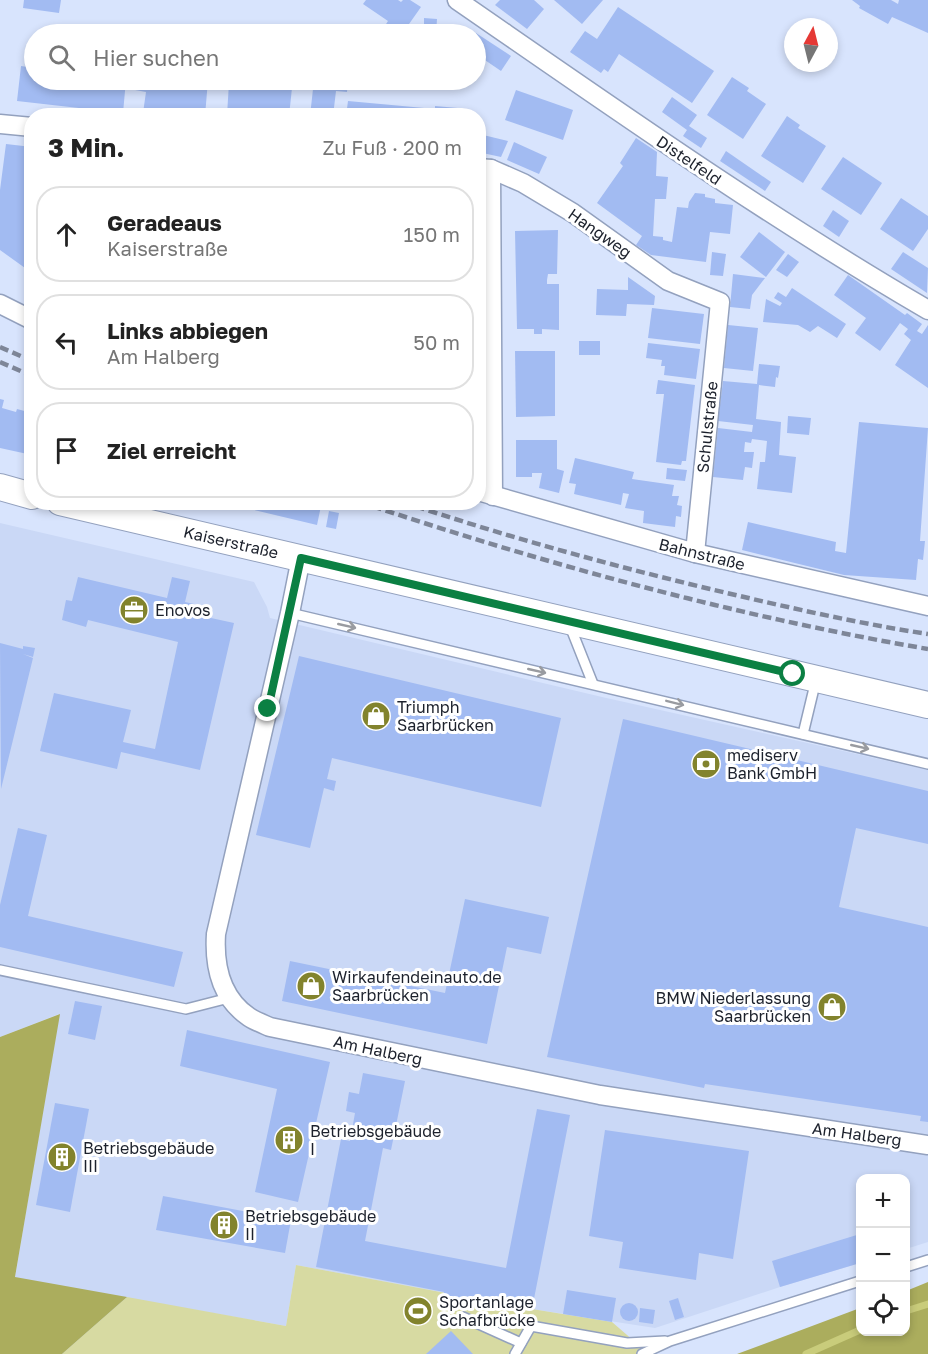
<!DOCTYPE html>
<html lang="de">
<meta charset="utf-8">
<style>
:root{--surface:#fff;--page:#f6f6f6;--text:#222;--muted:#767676;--line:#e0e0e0}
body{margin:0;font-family:"Golos Text",sans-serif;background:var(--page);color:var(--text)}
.controls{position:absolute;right:18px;bottom:18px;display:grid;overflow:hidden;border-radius:12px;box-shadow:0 3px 9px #0003}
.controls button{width:54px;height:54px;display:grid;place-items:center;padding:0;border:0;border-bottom:2px solid var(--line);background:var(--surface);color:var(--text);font:30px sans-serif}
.compass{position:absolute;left:784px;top:18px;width:54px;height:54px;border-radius:50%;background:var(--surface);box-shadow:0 3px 9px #0003;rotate:7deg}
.stop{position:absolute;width:18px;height:18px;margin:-14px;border:4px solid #0b8043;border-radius:50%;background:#fff}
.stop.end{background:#0b8043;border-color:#fff;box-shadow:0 2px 6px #0008}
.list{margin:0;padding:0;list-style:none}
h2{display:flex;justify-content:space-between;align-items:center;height:78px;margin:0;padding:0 24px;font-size:26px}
h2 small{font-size:20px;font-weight:400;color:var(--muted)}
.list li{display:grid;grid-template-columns:39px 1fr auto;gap:18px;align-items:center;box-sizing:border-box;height:96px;margin:0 12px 12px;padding:0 12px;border:2px solid var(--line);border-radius:24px}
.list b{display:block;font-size:22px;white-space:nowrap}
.list p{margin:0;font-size:20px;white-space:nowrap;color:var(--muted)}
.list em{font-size:20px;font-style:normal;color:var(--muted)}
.icon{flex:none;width:33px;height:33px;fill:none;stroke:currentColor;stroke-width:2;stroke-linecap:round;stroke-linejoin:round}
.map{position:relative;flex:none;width:928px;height:1354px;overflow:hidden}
.search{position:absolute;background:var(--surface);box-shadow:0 3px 9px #0003;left:24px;top:24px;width:462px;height:66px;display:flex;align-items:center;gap:15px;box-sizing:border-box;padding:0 21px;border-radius:33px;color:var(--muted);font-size:22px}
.panel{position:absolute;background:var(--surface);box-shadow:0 3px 9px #0003;left:24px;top:108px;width:462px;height:402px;border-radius:24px}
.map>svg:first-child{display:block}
</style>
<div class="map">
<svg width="928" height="1354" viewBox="0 0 928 1354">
<rect width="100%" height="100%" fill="#d8e4fd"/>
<path fill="#cad8f6" d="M0,523L254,582L267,607L270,618L602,697L928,770V1242L906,1249V1178H860V1263L780,1287L655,1328L532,1309L296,1265L286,1326L15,1278L59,1014L0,1037Z"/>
<path fill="#d7daa2" d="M296,1265L532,1309L612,1322L649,1354H62L127,1297L286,1326Z"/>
<g fill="#abad5d">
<path d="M60,1014L15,1277L127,1297L62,1354H0V1037Z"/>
<path d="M928,1282V1354H737L860,1308V1332H906V1291Z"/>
</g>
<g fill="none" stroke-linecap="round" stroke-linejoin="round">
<g stroke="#c9cc7b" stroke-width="7">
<path d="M906,1311L928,1304"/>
<path d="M806,1354L860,1330"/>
</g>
</g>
<g fill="#a2bbf2">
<path d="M24,0H61L59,13L23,8Z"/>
<path d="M366,0H398L401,2L403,0H410L421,7L402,34H384L381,32L388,21L363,4Z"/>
<path d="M500,0H534L544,9L527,29L495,5Z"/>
<path d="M554,0H603L582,24Z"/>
<path d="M852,0H891L898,4L899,0H928V33L892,17L888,24L859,8L860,6Z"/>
<path d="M618,7L714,71L692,103L619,54L608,72L604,69L601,73L570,52L585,31L597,39Z"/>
<path d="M424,18L437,19L436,34H424Z"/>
<path d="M476,33L511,56L501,71L476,54Z"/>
<path d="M21,66L34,68V80H126L123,113L17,101Z"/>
<path d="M732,77L749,88L747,91L766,104L743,139L707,115Z"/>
<path d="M136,80H208L205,116L143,113L146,92L135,90Z"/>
<path d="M291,80H301V86L290,85Z"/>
<path d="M314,80H348L347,92L336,91L333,116H310Z"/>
<path d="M229,82L292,88L289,116H227Z"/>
<path d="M516,90L573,110L563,140L505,120Z"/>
<path d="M672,97L697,115L689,126L707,138L701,148L683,136L687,130L662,112Z"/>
<path d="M348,101L435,109V106L469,109L468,116H346Z"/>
<path d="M787,116L800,125L798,128L826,146L803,183L761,156Z"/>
<path d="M479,134L508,141L501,157L478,152Z"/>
<path d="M636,138L657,152L656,176L668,177L666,199H655L653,236L663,237V240L672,242L677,207L688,208L689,202L695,193L705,194V197L715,199V203L733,205L730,234L710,232L706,262L651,255L636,245L642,236L597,203L623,166L620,163Z"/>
<path d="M514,142L547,157L539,174L507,160Z"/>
<path d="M6,144L32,147V203L28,228L32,231V273L0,250V190Z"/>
<path d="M726,151L771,182L765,191L720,161Z"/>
<path d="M843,157L882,183L861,215L821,189Z"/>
<path d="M901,198L928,216V229L913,251L880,229Z"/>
<path d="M833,210L849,221L839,237L823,226Z"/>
<path d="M558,230L557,274H548L547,280V284H559V330L542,329V334H534V329H517L515,231Z"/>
<path d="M759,232L785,252L766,277L740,257Z"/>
<path d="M712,252L726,254L723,276L710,275Z"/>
<path d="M903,252L928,268L927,293L891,269Z"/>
<path d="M788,254L799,262L787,277L776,270Z"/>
<path d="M733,274L765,278L752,295L750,309L730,307Z"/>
<path d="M848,275L905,315L907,313L922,324L917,331L922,334L928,325V388L895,365L911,340L904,334L908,329L900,323L880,351L855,333L866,318L834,295Z"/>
<path d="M628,277L655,296L654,305L627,304L626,316L596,315L597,289L628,290Z"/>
<path d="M792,288L846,324L837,338L818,326L810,332L798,325L763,322L766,299L780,306L782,303L774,298L778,292L786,297Z"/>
<path d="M652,308L704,314L700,344L648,338Z"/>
<path d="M728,325L758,328L753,371L724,368Z"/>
<rect x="579" y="341" width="21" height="14"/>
<path d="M648,343L700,349L696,379L664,375L665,366H661L662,360L646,358Z"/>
<path d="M515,351H555V416L516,417Z"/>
<path d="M759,364L780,366L778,378L776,377L775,387L759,385L756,419L781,422L779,455L796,457L792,493L757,489L760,462H765L767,441L752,439L751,443L745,442L744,452H754L752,468L745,467L743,480L713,477L718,428L752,432L753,425L718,421L723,381L757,384Z"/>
<path d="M658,380L695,385L686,461H682L681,465L656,462L664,394H656Z"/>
<path d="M0,399L4,400L2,408L16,412L17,409L32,413V455L0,448Z"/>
<path d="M788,416L811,418L809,435L787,433Z"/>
<path d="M859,422L928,428L920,541H925L923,560L918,559L916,580L844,575L742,550L748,522L836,542L835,551L846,553Z"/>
<path d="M516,440H557V469L564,471L559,493L539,488L542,473H532V477H516Z"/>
<path d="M575,458L634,472L632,479L674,485L672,496H679L677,505L682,506L681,517L676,516L675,527L643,523L644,511L625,508L629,494L623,493L621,505L574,494L576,484L569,483Z"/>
<path d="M667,468L687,470L685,481L666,479Z"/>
<path d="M250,502H304L321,506L317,525L242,507L243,503L250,504Z"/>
<path d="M329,511L339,513L336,529L326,527Z"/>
<path d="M78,577L167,598L172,577L190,581L185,602L212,608L211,618L234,623L200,770L121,752L117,769L40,751L54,693L131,710L123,742L155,749L178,642L88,620L86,627L62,620L66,600L72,601Z"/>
<path d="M0,643L23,649V646L35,648L33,657L23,654L33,658L1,789Z"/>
<path d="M299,656L561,718L541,807L332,758L327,779L336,781L334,791L324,788L310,848L256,835Z"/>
<path d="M623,719L928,791V844L856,828L839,907L928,927V1122L920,1121L921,1116L705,1084L704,1088L547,1057Z"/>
<path d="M18,828L47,835L28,916L183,952L174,987L0,947V905Z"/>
<path d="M465,899L549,917L541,954L507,947L487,1044L282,1001L290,961L445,993Z"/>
<path d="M75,1001L102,1006L95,1040L68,1034Z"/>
<path d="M187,1030L330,1062L298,1202L255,1192L277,1089L180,1066Z"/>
<path d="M363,1073L405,1081L391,1150L383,1148L365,1241L506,1268L537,1109L570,1115L532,1309L464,1296L462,1305L442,1302L444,1292L316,1267L341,1139L350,1141L355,1113L346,1111L349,1092L359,1094Z"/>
<path d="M55,1103L89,1109L70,1212L36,1205Z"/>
<path d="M605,1130L749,1151L733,1259L699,1253L696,1280L619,1268L623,1242L589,1236Z"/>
<path d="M163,1196L291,1220L285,1253L156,1230Z"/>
<path d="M860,1234V1263L780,1287L772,1261Z"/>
<path d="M567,1290L616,1298L612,1322L563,1314Z"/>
<path d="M678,1298L684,1317L675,1320L669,1301Z"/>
<circle cx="629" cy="1312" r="9"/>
<path d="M640,1308L655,1310L653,1324L639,1322Z"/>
<path d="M451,1331L473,1354H426Z"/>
</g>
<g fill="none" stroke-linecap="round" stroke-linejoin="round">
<g stroke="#93a1be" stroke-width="12">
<g id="service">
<path d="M290,613L928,764"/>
<path d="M570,626L593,684"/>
<path d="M803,734L816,680"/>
<path d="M0,970L186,1009L229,998"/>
<path d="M906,1267L928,1260"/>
<path d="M463,1317L521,1343"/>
<path d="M515,1354L531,1326L627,1343L665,1341"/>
<path d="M642,1354L670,1341L860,1281"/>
</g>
</g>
<g stroke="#93a1be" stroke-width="21">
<g id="minor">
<path d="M457,0C612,107 765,215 928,310"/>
<path d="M0,124L32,127"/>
<path d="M478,168L491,169L523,183L573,213L668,281L720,302L695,553"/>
<path d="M491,169L493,496"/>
<path d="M0,304L32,320"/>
<path d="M478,491L695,553L928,606"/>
<path d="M301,558L290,613L216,934C214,966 221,998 249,1017C255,1021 263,1024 270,1027L600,1095L928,1145"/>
</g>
</g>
<g stroke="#93a1be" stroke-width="28">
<g id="secondary">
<path d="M0,487L32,496"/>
<path d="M60,502L928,705"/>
</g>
</g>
<use href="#service" stroke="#fff" stroke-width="9"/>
<use href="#minor" stroke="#fff" stroke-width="18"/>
<use href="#secondary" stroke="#fff" stroke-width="26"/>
<g stroke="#7e8698" stroke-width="4.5" stroke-dasharray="9 4.5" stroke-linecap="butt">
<path d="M0,347L32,361"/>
<path d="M0,362L32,376"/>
<path d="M360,502C545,564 735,616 928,649"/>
<path d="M403,502C504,536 606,564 710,589C782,606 855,623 928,634"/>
</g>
</g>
<defs><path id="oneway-shaft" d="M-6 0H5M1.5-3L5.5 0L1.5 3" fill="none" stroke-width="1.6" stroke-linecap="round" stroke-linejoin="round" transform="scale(1.5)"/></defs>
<g stroke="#999ba0">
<use href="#oneway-shaft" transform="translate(347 626) rotate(13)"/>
<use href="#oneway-shaft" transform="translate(537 671) rotate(13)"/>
<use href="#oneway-shaft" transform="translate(675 703) rotate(14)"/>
<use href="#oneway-shaft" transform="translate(860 747) rotate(13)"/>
</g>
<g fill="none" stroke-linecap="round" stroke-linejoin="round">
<path stroke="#0b8043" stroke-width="8" d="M268,709L301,558L793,674"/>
</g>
<defs>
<g id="office-disc" transform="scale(1.5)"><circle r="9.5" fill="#82832d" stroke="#fff"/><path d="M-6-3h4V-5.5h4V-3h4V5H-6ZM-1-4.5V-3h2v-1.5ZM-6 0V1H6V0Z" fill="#fff"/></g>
<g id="shop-disc" transform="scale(1.5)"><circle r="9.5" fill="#82832d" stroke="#fff"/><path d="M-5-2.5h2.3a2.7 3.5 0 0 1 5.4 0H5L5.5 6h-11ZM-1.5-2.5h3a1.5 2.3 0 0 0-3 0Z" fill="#fff"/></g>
<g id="bank-disc" transform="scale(1.5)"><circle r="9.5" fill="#82832d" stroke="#fff"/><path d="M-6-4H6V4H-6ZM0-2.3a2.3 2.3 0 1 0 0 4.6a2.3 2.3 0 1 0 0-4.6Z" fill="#fff"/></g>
<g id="building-disc" transform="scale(1.5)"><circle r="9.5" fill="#82832d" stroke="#fff"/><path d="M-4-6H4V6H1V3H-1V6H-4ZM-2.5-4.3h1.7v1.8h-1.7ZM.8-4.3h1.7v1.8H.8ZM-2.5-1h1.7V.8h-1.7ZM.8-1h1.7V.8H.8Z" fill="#fff"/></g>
<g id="stadium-disc" transform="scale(1.5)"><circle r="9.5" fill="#82832d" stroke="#fff"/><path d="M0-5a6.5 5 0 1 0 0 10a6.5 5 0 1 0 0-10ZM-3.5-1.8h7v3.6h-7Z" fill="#fff"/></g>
</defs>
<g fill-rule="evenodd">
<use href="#office-disc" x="134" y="610"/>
<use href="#shop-disc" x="376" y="716"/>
<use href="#bank-disc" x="706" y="764"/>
<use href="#shop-disc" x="311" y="986"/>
<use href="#shop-disc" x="832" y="1007"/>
<use href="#building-disc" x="289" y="1140"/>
<use href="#building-disc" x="62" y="1157"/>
<use href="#building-disc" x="224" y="1225"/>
<use href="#stadium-disc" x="418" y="1311"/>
</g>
<g text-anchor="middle" stroke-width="6" stroke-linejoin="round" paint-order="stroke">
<g font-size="16" fill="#1c212c" stroke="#fff">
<text transform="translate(689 160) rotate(34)" y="6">Distelfeld</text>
<text transform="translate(600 233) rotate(35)" y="6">Hangweg</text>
<text transform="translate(707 427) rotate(-84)" y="6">Schulstraße</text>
<text transform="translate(231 542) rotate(13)" y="6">Kaiserstraße</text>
<text transform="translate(702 554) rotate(14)" y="6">Bahnstraße</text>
<text transform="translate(378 1050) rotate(12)" y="6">Am Halberg</text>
<text transform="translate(857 1134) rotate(8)" y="6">Am Halberg</text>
</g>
<g font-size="16" fill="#1c212c" stroke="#fff" text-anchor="start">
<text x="155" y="616">Enovos</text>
<text x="397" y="713">Triumph<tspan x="397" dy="18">Saarbrücken</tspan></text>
<text x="727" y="761">mediserv<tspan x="727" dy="18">Bank GmbH</tspan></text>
<text x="332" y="983">Wirkaufendeinauto.de<tspan x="332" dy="18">Saarbrücken</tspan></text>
<text x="811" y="1004" text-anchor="end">BMW Niederlassung<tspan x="811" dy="18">Saarbrücken</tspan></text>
<text x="310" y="1137">Betriebsgebäude<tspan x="310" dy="18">I</tspan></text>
<text x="83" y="1154">Betriebsgebäude<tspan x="83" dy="18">III</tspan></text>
<text x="245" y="1222">Betriebsgebäude<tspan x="245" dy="18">II</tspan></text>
<text x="439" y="1308">Sportanlage<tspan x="439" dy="18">Schafbrücke</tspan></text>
</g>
</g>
</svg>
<div class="controls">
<button>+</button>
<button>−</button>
<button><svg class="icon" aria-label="locate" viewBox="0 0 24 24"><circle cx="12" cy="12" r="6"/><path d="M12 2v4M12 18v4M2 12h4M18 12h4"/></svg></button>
</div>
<svg class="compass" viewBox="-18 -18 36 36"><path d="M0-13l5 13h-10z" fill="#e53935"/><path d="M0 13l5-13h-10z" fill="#767676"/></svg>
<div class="stop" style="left:793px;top:674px"></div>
<div class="stop end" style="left:268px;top:709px"></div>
<div class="search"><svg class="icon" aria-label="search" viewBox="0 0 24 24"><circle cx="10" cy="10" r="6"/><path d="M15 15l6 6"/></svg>Hier suchen</div>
<section class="panel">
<h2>3 Min.<small>Zu Fuß · 200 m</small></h2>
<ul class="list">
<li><svg class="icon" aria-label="ahead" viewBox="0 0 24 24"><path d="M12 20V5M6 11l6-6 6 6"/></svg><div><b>Geradeaus</b><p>Kaiserstraße</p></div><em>150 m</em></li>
<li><svg class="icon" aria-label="left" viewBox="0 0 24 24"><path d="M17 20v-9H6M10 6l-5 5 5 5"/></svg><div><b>Links abbiegen</b><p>Am Halberg</p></div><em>50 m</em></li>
<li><svg class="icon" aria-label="arrive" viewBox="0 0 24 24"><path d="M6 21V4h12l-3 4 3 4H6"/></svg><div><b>Ziel erreicht</b></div></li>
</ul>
</section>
</div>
